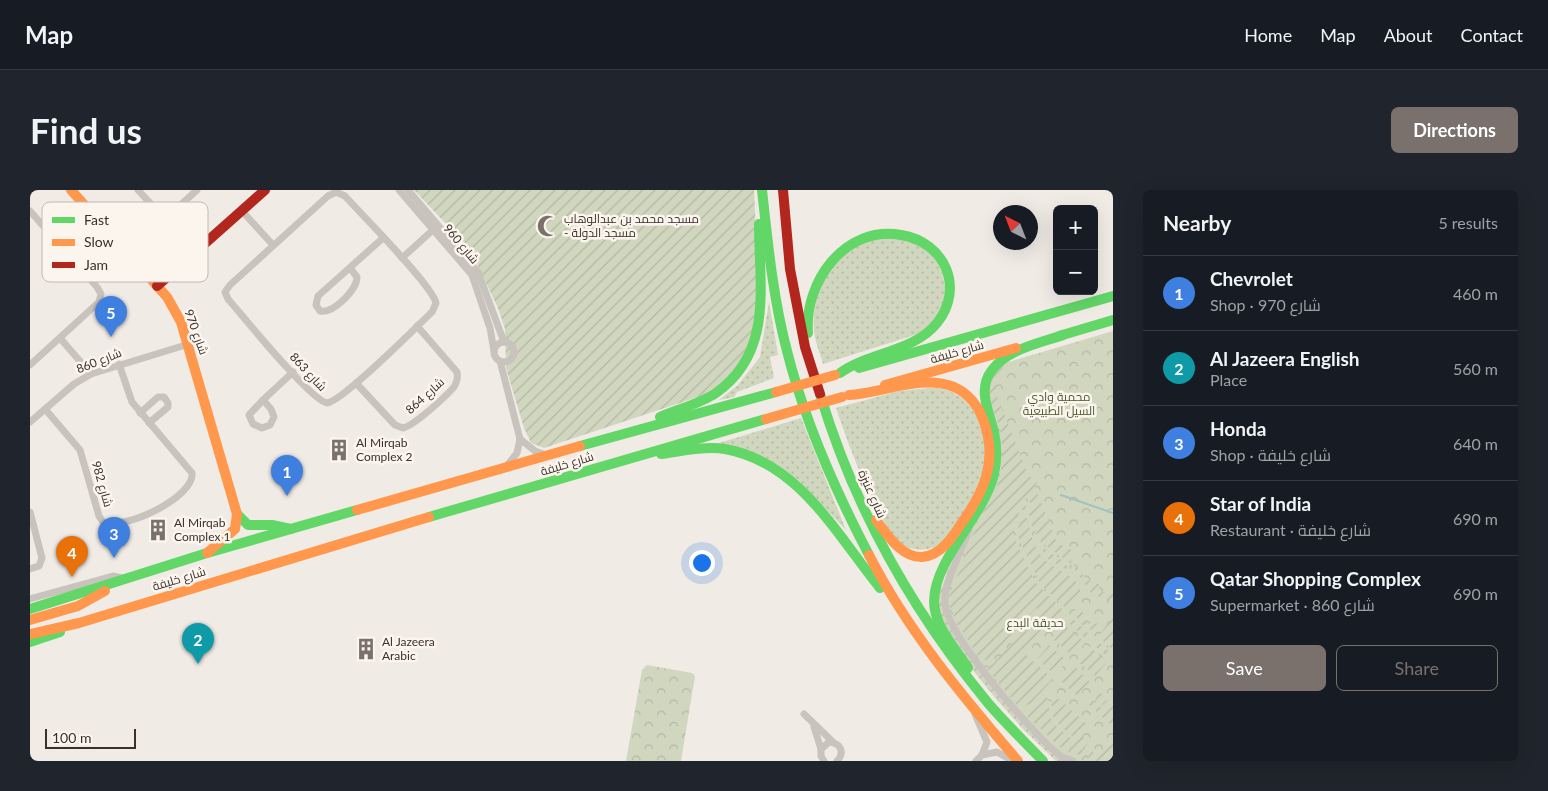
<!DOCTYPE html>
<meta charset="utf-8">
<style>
:root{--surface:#171b24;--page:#20242c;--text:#f1f3f6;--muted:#9ea1a6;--line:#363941;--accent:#7a716c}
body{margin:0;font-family:Lato,Cairo,sans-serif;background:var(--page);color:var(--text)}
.controls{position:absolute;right:15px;top:15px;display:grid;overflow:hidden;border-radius:8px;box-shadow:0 5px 20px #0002}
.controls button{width:45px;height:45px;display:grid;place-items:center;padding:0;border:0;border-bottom:1px solid var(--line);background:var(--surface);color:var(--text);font:25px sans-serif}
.compass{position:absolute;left:963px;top:15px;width:45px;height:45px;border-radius:50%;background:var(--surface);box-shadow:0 5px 20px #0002;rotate:318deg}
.scale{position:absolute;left:15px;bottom:12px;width:91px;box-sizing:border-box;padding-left:5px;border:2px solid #3b302b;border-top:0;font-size:14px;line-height:18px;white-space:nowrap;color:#3b302b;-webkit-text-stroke:4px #fbf5ee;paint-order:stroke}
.you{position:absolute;left:671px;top:372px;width:18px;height:18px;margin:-12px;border:4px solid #fff;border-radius:50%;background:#1a73e8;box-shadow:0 0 0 8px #1a73e833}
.badge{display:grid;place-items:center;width:32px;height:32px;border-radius:50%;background:var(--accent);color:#fff;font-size:16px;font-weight:700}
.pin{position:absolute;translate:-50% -41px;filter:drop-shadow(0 1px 2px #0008)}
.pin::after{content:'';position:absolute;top:26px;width:18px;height:15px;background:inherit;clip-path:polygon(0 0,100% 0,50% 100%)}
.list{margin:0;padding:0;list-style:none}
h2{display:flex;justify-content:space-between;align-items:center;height:65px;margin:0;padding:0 20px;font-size:21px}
h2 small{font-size:16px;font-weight:400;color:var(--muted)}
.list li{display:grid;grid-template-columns:32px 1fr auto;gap:15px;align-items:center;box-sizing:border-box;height:75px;padding:0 20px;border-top:1px solid var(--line)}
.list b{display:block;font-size:19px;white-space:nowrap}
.list p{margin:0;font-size:16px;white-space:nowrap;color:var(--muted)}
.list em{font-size:16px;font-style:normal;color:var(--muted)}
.actions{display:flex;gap:10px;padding:15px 20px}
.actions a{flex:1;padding:11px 0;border:1px solid var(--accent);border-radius:8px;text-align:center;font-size:18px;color:var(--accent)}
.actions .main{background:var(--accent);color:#fff}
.map{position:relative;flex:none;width:1083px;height:571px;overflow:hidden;border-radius:8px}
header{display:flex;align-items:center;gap:30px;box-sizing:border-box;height:70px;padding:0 25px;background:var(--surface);border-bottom:1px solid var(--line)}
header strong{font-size:24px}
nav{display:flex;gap:28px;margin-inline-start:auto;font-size:18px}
.intro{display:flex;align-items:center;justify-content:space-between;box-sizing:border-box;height:120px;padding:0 30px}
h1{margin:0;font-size:35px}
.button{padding:12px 22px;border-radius:8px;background:var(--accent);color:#fff;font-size:18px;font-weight:700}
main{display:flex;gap:30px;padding:0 30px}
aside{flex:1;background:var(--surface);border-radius:8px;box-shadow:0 5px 20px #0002}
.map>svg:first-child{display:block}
</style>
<header>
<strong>Map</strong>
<nav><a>Home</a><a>Map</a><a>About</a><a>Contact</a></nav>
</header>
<div class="intro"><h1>Find us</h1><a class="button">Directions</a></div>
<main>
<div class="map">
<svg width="1083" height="571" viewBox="0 0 1083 571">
<defs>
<pattern id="grass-dots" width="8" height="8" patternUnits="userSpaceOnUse" patternTransform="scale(1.25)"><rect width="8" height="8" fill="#d1d6bf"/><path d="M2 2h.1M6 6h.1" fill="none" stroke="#b4b8a4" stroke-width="1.8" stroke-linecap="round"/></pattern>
<pattern id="park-crowns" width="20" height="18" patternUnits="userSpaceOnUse" patternTransform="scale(1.25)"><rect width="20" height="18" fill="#d1d6bf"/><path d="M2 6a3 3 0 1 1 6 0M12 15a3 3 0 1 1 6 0" fill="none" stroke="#b4b8a4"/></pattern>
<pattern id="garden-furrows" width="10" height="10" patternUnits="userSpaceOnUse" patternTransform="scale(1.25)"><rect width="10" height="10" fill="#d1d6bf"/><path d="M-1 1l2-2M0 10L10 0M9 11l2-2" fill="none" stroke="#b4b8a4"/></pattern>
</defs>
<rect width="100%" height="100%" fill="#f0ebe5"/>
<g fill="url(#grass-dots)">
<path d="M865,43L902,60L913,85L916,102L912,116L904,131L891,143L793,174C790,163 785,152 784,140C781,106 799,72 828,55C839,48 854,46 865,43Z"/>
<path d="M739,112L748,165L740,167L744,188L707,202L704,207L689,210L708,195L730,167Z"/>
<path d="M900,198C941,197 960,238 954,276C952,292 925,341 913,352C902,361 882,363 871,353C846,333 817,250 806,218L869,201Z"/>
<path d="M771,228L816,340L769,291L686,254Z"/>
</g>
<g fill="url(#park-crowns)">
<path d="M1083,141V571H1026C985,531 918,464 906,408L956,312V207L975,173Z"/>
<path d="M617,475L662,483L665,486L651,571H596L612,480Z"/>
</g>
<g fill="url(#garden-furrows)">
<path d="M384,0H724L729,109L724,147L708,178L683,202L514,258L501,253L494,238L476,178L475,139L468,118L440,59Z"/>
<path d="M975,173L965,192V201L998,285L1007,292L1005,297L1027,353L1042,360L1044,364L1041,371L1057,390L1069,394L1070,402L1083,403V412L1062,404L1041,374L1010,351L1002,336L999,323L1003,315L996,308L991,313L996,315L995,320H990L989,314L985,318L989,323L984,339V348L1005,392L1037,424L1033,428L1030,425L1015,442L1012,440L1007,444L1010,447L995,464L1023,489L1001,513L993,517L988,516L956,478L963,474L993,441L995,442L1010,422L1006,418L959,469L954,470L948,466L928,434L920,417L919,407L947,334L964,304L970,287L973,265L971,242L966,226L958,212L961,187Z"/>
<path d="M996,326C1001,344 1005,365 1021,375C1032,382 1042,386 1050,396V402L1039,421L1011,395L989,349L987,341L991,327Z"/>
<path d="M1009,355L1033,371L1043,383L1018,369Z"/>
<path d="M921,371L913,422L917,430L963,498L1039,571H1026L992,538L947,485L910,426L906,413Z"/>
<path d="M1053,413L1057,415L1052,418L1053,428L1050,431L1042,423Z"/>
<path d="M1040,426L1061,446L1057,450L1036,430Z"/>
<path d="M1083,428V460L1070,448L1071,442Z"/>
<path d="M1074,429L1066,441L1063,439L1059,440L1051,432L1053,430C1060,436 1068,435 1074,429Z"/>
<path d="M1036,436L1055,453L1045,464H1040L1024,450Z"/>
<path d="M1065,449L1083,465V466L1080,469L1061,453Z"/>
<path d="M1019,455L1035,469V474L1025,485L1007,469Z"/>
<path d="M1059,456L1077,472L1065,486L1049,472V467Z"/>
<path d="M1045,477L1060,492L1047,506L1029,489L1039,478Z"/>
<path d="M1069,500L1071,501L1063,510L1071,518L1079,509L1081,511L1069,524L1057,513Z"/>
<circle cx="1071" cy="509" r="5.5"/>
<path d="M1017,507L1022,533L1040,547L1039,555L1035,562L997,526Z"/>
<path d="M1021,507L1029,509L1060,537L1052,546L1059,552L1050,565L1038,563L1043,547L1024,530Z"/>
<path d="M1083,513V536L1071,526Z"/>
<path d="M1083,549V571H1059L1057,569L1061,561L1068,567Z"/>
</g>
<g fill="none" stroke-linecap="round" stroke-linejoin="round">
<path stroke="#a1c2c1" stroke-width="2" d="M1031,305L1083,323"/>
<g stroke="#c9c3be" stroke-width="7">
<path d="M108,0C139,34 134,29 167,0"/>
<path d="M369,0L442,85L460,138L464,161"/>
<path d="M378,0L448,82L474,152"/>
<path d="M306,2L315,6C331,24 402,95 406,113L402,122C385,138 314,210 297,213C281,211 213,126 198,109L195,102L200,95L298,6Z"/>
<path d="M0,21L67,97L71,104L69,112L0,175"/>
<path d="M212,21L243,55"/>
<path d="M372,68L404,39"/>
<path d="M320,78L327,87C327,100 303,124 290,121L286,115L288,106L353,48"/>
<path d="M30,148L61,184"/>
<circle cx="474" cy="162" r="10"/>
<path d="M470,171L490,249L487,263L475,278"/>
<path d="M326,193L365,235L373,238C385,235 415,207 424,197C427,192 428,187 427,182L387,136"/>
<path d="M233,210L241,219L244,227L240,235L232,238L223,234L219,225Z"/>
<path d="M233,210L263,182"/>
<path d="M15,219L50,260L69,326L73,332C94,341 165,307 162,283L102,212L89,174"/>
<path d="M110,223L128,207H134L138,213V217L119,233"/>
<path d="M0,232L44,194L61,184L159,154"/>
<path d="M490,249L505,261L516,265"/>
<path d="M0,322L12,368L9,376L0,379"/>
<path d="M939,340C932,360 914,392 915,413C917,446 1002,543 1029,565C1033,568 1038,569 1043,571"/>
<path d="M0,409L83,386L96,389"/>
<path d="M774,524L803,552"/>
<path d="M945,524L957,552L952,565"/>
<path d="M784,537L791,559"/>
<path d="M794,571L791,566V559L799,552C811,553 815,563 807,571"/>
<path d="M946,571L952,565L967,562L983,571"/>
</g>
<g stroke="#63d668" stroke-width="10">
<path d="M732,0C738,54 743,108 757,161C775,233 805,300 839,365"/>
<path d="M778,143C774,92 815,35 871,45C915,52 935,98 907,133C884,162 839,162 810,183"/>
<path d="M1029,146L1083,130"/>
<path d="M829,178L1083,106"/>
<path d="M790,204C824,317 883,422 958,513C975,533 995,552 1013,571"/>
<path d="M630,227C648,219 670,214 686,203C744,162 729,96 729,34"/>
<path d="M550,256L746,202"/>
<path d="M631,264C651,261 675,256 695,259C769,272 807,345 850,398"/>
<path d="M207,324L218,335H242L261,339"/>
<path d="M399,327L736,229"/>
<path d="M0,419L177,363L327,320"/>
<path d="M0,452L30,442"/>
<path d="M938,478C925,458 904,436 904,411C905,368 954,326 964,284C967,270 967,256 964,242C959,222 947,199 962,180C978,159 1010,153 1033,145"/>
</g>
<g stroke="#ff974d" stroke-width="10">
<path d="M41,0L137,107L151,132L207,324L205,339L177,363"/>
<path d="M855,195L986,158"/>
<path d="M819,205C852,203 892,184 924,197C956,211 965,257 956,287C951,303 941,320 931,334C922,348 910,366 892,367C871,368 857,344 846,330"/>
<path d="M327,320L550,256"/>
<path d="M839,365C878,441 933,507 988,571"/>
<path d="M0,430L48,416L75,401"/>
<path d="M0,444L49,433L399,327"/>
</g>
<g stroke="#b3261e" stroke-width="10">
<path d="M753,0L760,79L775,157L790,204"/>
<path d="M127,96L235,0"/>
</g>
<g stroke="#ff974d" stroke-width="10">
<path d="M746,202L805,185"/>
<path d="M736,229L812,207"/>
</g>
</g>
<defs>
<g id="mosque-bare" transform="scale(1.725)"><path d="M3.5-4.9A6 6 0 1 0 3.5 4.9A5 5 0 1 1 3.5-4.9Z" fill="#7a716c" stroke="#fbf5ee" stroke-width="2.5" paint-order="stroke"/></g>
<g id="building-bare" transform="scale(1.725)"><path d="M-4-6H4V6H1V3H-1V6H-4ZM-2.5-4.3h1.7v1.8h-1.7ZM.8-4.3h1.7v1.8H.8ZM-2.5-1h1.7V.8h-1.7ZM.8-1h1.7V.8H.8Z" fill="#7a716c" stroke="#fbf5ee" stroke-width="2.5" paint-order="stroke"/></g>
</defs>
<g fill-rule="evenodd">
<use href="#mosque-bare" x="518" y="36"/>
<use href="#building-bare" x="309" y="260"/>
<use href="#building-bare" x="128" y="340"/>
<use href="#building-bare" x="336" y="459"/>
</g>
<g text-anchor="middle" stroke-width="5" stroke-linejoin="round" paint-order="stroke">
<g font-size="12" fill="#3b302b" stroke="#fbf5ee" text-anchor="start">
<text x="534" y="33">مسجد محمد بن عبدالوهاب<tspan x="534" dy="14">- مسجد الدولة</tspan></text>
<text x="326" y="257">Al Mirqab<tspan x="326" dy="14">Complex 2</tspan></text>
<text x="144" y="337">Al Mirqab<tspan x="144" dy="14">Complex 1</tspan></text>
<text x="352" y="456">Al Jazeera<tspan x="352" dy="14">Arabic</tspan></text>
</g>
<g font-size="12" fill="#3b302b" stroke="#fbf5ee">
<text transform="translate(431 54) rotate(50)" y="4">شارع 960</text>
<text transform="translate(166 142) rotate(70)" y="4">شارع 970</text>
<text transform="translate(927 162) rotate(-16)" y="4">شارع خليفة</text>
<text transform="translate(69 171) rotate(-22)" y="4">شارع 860</text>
<text transform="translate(278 182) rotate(47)" y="4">شارع 863</text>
<text transform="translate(395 206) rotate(-42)" y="4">شارع 864</text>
<text transform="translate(537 274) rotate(-17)" y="4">شارع خليفة</text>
<text transform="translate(72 294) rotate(74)" y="4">شارع 982</text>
<text transform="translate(842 304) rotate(66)" y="4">شارع عنيزة</text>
<text transform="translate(149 389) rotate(-17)" y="4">شارع خليفة</text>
</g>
<g font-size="12" fill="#4a5a2e" stroke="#fbf5ee">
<text x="1029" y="211">محمية وادي<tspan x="1029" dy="14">السيل الطبيعية</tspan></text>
<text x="1005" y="437">حديقة البدع</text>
</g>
</g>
<rect x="12" y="12" width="166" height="80" rx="8" fill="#fbf5ee" stroke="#c1bab4" stroke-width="1"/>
<rect x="22" y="27" width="23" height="6" fill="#63d668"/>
<rect x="22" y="49" width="23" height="7" fill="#ff974d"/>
<rect x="22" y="72" width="23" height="6" fill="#b3261e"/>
<g font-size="14" fill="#3b302b">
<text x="54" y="35">Fast</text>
<text x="54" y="57">Slow</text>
<text x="54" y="80">Jam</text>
</g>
</svg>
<div class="controls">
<button>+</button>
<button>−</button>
</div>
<svg class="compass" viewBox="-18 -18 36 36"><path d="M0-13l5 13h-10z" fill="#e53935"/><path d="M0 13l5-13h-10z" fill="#9ea1a6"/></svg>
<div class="scale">100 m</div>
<div class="you"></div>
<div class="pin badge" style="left:257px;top:306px;background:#3f7fe0">1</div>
<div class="pin badge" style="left:168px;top:474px;background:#0f9aa8">2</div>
<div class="pin badge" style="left:84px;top:368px;background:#3f7fe0">3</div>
<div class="pin badge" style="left:42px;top:387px;background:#e8710a">4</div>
<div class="pin badge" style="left:81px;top:147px;background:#3f7fe0">5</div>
</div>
<aside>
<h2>Nearby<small>5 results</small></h2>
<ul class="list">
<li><span class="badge" style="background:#3f7fe0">1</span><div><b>Chevrolet</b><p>Shop · شارع 970</p></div><em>460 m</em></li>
<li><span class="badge" style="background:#0f9aa8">2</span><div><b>Al Jazeera English</b><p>Place</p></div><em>560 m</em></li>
<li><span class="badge" style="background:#3f7fe0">3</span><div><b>Honda</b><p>Shop · شارع خليفة</p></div><em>640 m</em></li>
<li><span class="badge" style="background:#e8710a">4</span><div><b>Star of India</b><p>Restaurant · شارع خليفة</p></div><em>690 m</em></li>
<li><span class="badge" style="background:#3f7fe0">5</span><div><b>Qatar Shopping Complex</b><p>Supermarket · شارع 860</p></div><em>690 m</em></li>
</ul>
<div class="actions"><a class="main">Save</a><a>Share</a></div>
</aside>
</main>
